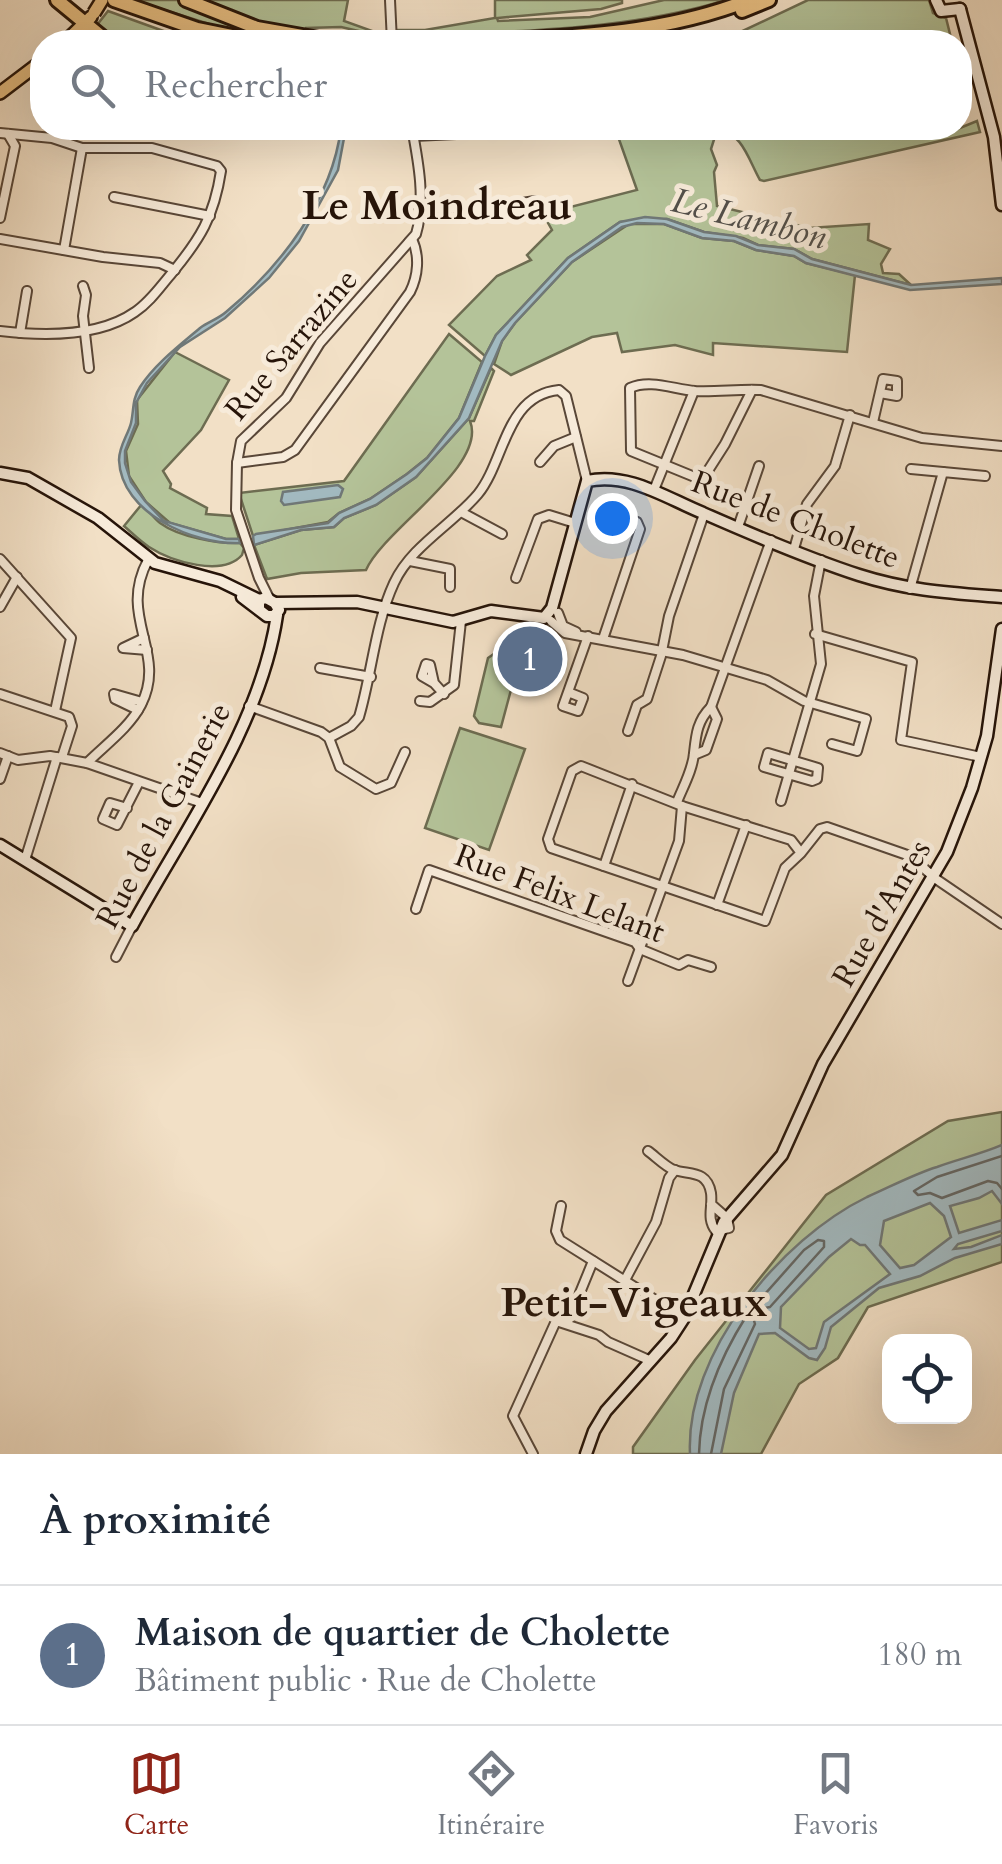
<!DOCTYPE html>
<html lang="fr">
<meta charset="utf-8">
<style>
:root{--surface:#fff;--page:#f2f2f3;--text:#1f2937;--muted:#747a83;--line:#e0e1e3;--accent:#8f2418}
body{margin:0;font-family:Cardo,serif;background:var(--page);color:var(--text)}
.controls{position:absolute;right:30px;bottom:30px;display:grid;overflow:hidden;border-radius:20px;box-shadow:0 10px 40px #0002}
.controls button{width:90px;height:90px;display:grid;place-items:center;padding:0;border:0;border-bottom:2px solid var(--line);background:var(--surface);color:var(--text);font:50px sans-serif}
.you{position:absolute;left:612px;top:518px;width:35px;height:35px;margin:-25px;border:8px solid #fff;border-radius:50%;background:#1a73e8;box-shadow:0 0 0 15px #1a73e833}
.badge{display:grid;place-items:center;width:65px;height:65px;border-radius:50%;background:var(--accent);color:#fff;font-size:32px;font-weight:700}
.pin{position:absolute;translate:-50% -50%;border:5px solid #fff;box-shadow:0 2px 10px #0006}
.list{margin:0;padding:0;list-style:none}
h2{display:flex;justify-content:space-between;align-items:center;height:130px;margin:0;padding:0 40px;font-size:42px}
h2 small{font-size:32px;font-weight:400;color:var(--muted)}
.list li{display:grid;grid-template-columns:65px 1fr auto;gap:30px;align-items:center;box-sizing:border-box;height:140px;padding:0 40px;border-top:2px solid var(--line)}
.list b{display:block;font-size:38px;white-space:nowrap}
.list p{margin:0;font-size:32px;white-space:nowrap;color:var(--muted)}
.list em{font-size:32px;font-style:normal;color:var(--muted)}
.icon{flex:none;width:55px;height:55px;fill:none;stroke:currentColor;stroke-width:2;stroke-linecap:round;stroke-linejoin:round}
.map{position:relative;flex:none;width:1002px;height:1454px;overflow:hidden}
.search{position:absolute;background:var(--surface);box-shadow:0 10px 40px #0002;left:30px;right:30px;top:30px;height:110px;display:flex;align-items:center;gap:25px;box-sizing:border-box;padding:0 35px;border-radius:40px;color:var(--muted);font-size:38px}
.sheet{height:270px;background:var(--surface)}
nav{display:flex;justify-content:space-around;align-items:center;box-sizing:border-box;height:140px;border-top:2px solid var(--line);background:var(--surface);font-size:28px;color:var(--muted)}
nav a{display:grid;justify-items:center;gap:5px}
nav .on{color:var(--accent)}
.map>svg:first-child{display:block}
</style>
<div class="map">
<svg width="1002" height="1454" viewBox="0 0 1002 1454">
<rect width="100%" height="100%" fill="#f2e0c6"/>
<filter id="stains"><feTurbulence type="fractalNoise" baseFrequency=".002" numOctaves="4"/><feColorMatrix values="0 0 0 0 .2 0 0 0 0 .09 0 0 0 0 .02 0 0 0 .5 -.17"/></filter>
<radialGradient id="worn" r=".72"><stop offset=".6" stop-color="#630" stop-opacity="0"/><stop offset="1" stop-color="#630" stop-opacity=".3"/></radialGradient>
<g fill="#b4c399" stroke="#6d6c51" stroke-width="2.5">
<path d="M133,0H178L229,23L280,36V39L244,35Z"/>
<path d="M192,0H348L344,21L375,32L374,38L355,40L363,32L341,27L306,28L305,31L288,33Z"/>
<path d="M495,0H622V3L601,9L497,18L498,21L590,17L664,0H726C644,25 558,30 473,33C447,34 423,43 396,38V30H425L495,18Z"/>
<path d="M808,0H929L933,13L946,18L952,42H702L732,36Z"/>
<path d="M108,11L194,42C163,42 121,48 97,25Z"/>
<path d="M977,121L980,132L764,181L760,180C749,161 742,131 717,130L711,149L717,165L714,172L717,206L809,228L869,224L868,240L890,249L881,264L883,273L899,274L911,285L812,259L794,249L758,245L743,238L704,232L667,219L620,222L568,258L496,335L485,356L449,325L497,276L531,260L527,255L552,230L543,214L637,190L615,128H899L905,136L960,128Z"/>
<path d="M629,224H664L702,238L734,241L756,250L794,256L806,263L855,275L847,352L713,343V355L675,345L622,352L617,333L592,337L511,375L494,364L502,341L515,323L572,262Z"/>
<path d="M449,334L482,362L459,418L427,458L407,474L370,499L339,513L328,522L253,536L239,493L344,481Z"/>
<path d="M175,352L229,380L201,430L163,471L171,484L170,488L207,508L206,514L232,516L239,539H226L170,523L146,502L129,476L126,451L138,424L137,400Z"/>
<path d="M491,368L494,371L474,421H470C488,466 384,529 366,570L301,573L267,579L254,545L301,530L334,527L344,518L376,505L416,477L469,418Z"/>
<path d="M142,504C148,510 154,518 160,523C179,537 218,544 240,543L244,548L242,555C223,577 172,562 149,547C140,541 132,533 124,526Z"/>
<path d="M501,649L512,651L519,660L501,727L479,723L474,716L488,658Z"/>
<path d="M460,728L525,749L489,850L425,828Z"/>
<path d="M1002,1112V1262L868,1307L838,1358L799,1384L761,1454H633V1447L695,1360L826,1195L948,1121Z"/>
</g>
<g fill="#a2bac1" stroke="#707877" stroke-width="2.5" fill-rule="evenodd">
<path d="M341,128H345V133L338,170L299,241L269,278L225,318L180,347L147,383L136,403V423L125,451V463L131,482L145,501L164,521L226,539H239L240,543C195,545 121,514 119,460C119,446 128,435 131,423C134,410 132,399 140,387C155,364 180,345 200,328C208,322 218,319 226,312C281,266 332,200 341,128Z"/>
<path d="M645,217L667,219L704,232L736,236L758,245L794,249L812,259L911,285L1002,278V284L910,290L806,263L794,256L756,250L734,241L702,238L664,224L637,223L622,227L572,262L515,323L502,341L469,418L416,477L376,505L344,518L334,527L301,530L254,545L253,536L256,534L328,523L339,513L370,499L407,474L427,458L459,418L485,356L496,335L511,319L568,258L620,222Z"/>
<path d="M338,485L343,489L340,497L284,505L281,501L283,492Z"/>
<path d="M1002,1145V1204L992,1191L979,1198L950,1206L959,1233L1002,1220V1231L958,1244L954,1249L971,1247L1002,1235V1244L955,1258L920,1276L879,1288L831,1327L825,1348L817,1360L809,1358L775,1333L759,1334L734,1393L721,1454H690C685,1353 781,1239 867,1197C890,1187 914,1174 937,1167C959,1159 981,1154 1002,1145ZM930,1203L944,1216L951,1237L914,1265L900,1268L880,1245L884,1221ZM851,1239L860,1245H865L890,1274L824,1322L816,1348L809,1349L780,1328L781,1307L829,1257Z"/>
</g>
<g fill="none" stroke-linecap="round" stroke-linejoin="round">
<g stroke="#646765" stroke-width="2.5">
<path d="M1002,1156L937,1177L914,1191L918,1195L930,1193L942,1198L988,1181L997,1183L1002,1189"/>
<path d="M818,1240L824,1241V1247L770,1307L759,1309L758,1302L804,1250Z"/>
<path d="M699,1454C700,1405 721,1356 747,1315L752,1314L755,1324L724,1389L711,1454"/>
</g>
<g stroke="#594738" stroke-width="12">
<g id="street">
<path d="M390,0L392,42"/>
<path d="M0,133L52,138L82,148H152L217,166L221,171C214,217 200,239 172,273C160,287 150,302 135,312C98,338 42,336 0,331"/>
<path d="M414,136L585,128"/>
<path d="M114,197L210,216"/>
<path d="M419,207L449,206L481,209L535,201"/>
<path d="M0,218L15,146L8,134"/>
<path d="M0,239L103,257L160,263L175,270"/>
<path d="M64,250L82,148"/>
<path d="M83,286L86,295L83,316L89,368"/>
<path d="M20,333L27,291"/>
<path d="M752,390L725,444L702,480L631,451L630,388C650,379 673,389 695,391C717,392 739,389 761,390L922,438L1002,446"/>
<path d="M873,422L883,379L897,381V396L880,393"/>
<path d="M540,462L554,446L576,437"/>
<path d="M237,463L283,457L295,450L410,292C418,276 420,256 412,239L409,242"/>
<path d="M911,469L943,472"/>
<path d="M654,490L694,391"/>
<path d="M461,512L502,534"/>
<path d="M738,527L759,466"/>
<path d="M794,549L807,504L835,466L850,415"/>
<path d="M0,559L71,638L55,711"/>
<path d="M410,561L450,569V587"/>
<path d="M516,578L538,519L549,515L575,523"/>
<path d="M910,589L943,472L985,476"/>
<path d="M269,598L259,578L236,510L237,463L241,441L286,398L320,343L416,234C426,201 418,160 412,128"/>
<path d="M0,607L17,577"/>
<path d="M558,613L563,626L576,632"/>
<path d="M551,621L565,633L683,655L730,669L767,680L804,701L866,719L857,751L832,744"/>
<path d="M815,634L912,662L901,740L981,757"/>
<path d="M144,638L123,648L147,650"/>
<path d="M603,639L640,529L637,522L606,511"/>
<path d="M320,668L371,677"/>
<path d="M434,683L422,676L426,664L430,665L434,683L444,694"/>
<path d="M568,692L583,698L578,711L563,706L588,636"/>
<path d="M0,694L69,717L72,726L62,757"/>
<path d="M420,701L430,702L454,685L461,621"/>
<path d="M249,706L321,732L329,738L340,767L376,789L391,783L405,752"/>
<path d="M138,710L115,699L114,694L142,702"/>
<path d="M628,731L637,705L647,699L661,656L669,616L704,514"/>
<path d="M329,738L351,726L359,717C372,673 375,624 394,583C411,546 453,524 478,494C505,461 505,395 559,390L566,396L587,481"/>
<path d="M0,753L18,760L50,756L87,763L202,803"/>
<path d="M768,753L818,768L817,779L812,781L764,767Z"/>
<path d="M694,755L706,750L717,719L711,707"/>
<path d="M87,763C105,745 129,728 141,705C168,652 117,618 148,560"/>
<path d="M0,779L8,756"/>
<path d="M781,801L821,664L814,596L821,560"/>
<path d="M677,802C683,787 693,769 694,753C696,735 697,721 711,707L771,540"/>
<path d="M127,808L110,803L103,819L117,825L139,782"/>
<path d="M801,853L785,868L765,921L551,848L548,839L572,771L581,766L682,806L791,840L801,853L820,829L827,827L910,856L936,879L1002,924"/>
<path d="M25,860L57,757"/>
<path d="M604,866L632,784"/>
<path d="M717,905L746,825"/>
<path d="M416,909L429,870L635,942L640,949L679,965L688,960L711,967"/>
<path d="M116,957L132,926"/>
<path d="M628,981L679,841L682,806"/>
<path d="M648,1151C655,1156 666,1167 674,1170C690,1175 707,1170 711,1193C713,1208 706,1218 716,1231L729,1228L727,1218L711,1204"/>
<path d="M561,1206L556,1231L560,1240L684,1318"/>
<path d="M625,1280L656,1222L669,1178L675,1170"/>
<path d="M568,1322L593,1261"/>
<path d="M533,1454L513,1416L556,1321L599,1335L608,1342L651,1361"/>
</g>
</g>
<g stroke="#261409" stroke-width="15">
<g id="secondary">
<path d="M936,0L941,11L960,9"/>
<path d="M960,9L994,137L1002,205"/>
<path d="M0,473L28,478L98,518L155,563L220,581L259,600"/>
<path d="M242,597L267,616H274L279,610L275,603L266,598L259,600V610"/>
<path d="M275,603L357,602L453,622L491,611L544,618L552,608L587,481C629,472 666,498 703,513C753,535 807,558 859,575C909,591 951,593 1002,597"/>
<path d="M0,845L132,926C185,829 261,725 277,615"/>
<path d="M586,1454L594,1431L606,1411L671,1338L684,1318L724,1222L782,1155L823,1064L947,852L972,788L987,736L1002,629"/>
</g>
</g>
<g stroke="#261409" stroke-width="16">
<g id="primary">
<path d="M65,42L91,17"/>
<path d="M0,93L42,61"/>
</g>
</g>
<g stroke="#261409" stroke-width="18">
<g id="highway">
<path d="M57,0L108,42"/>
<path d="M114,0L197,29L261,42"/>
<path d="M186,0L257,28L336,42"/>
<path d="M742,11L769,0"/>
<path d="M478,42C568,37 664,34 749,0"/>
<path d="M40,63H42"/>
</g>
</g>
<use href="#street" stroke="#f7ebda" stroke-width="8"/>
<use href="#secondary" stroke="#f7ebda" stroke-width="10"/>
<use href="#primary" stroke="#e9c083" stroke-width="11"/>
<use href="#highway" stroke="#e9c083" stroke-width="12"/>
<g stroke="#261409" stroke-width="16" stroke-linecap="butt">
<path id="primary-bridge" d="M94,13L102,0"/>
</g>
<use href="#primary-bridge" stroke="#e9c083" stroke-width="11"/>
</g>
<g text-anchor="middle" stroke-width="10" stroke-linejoin="round" paint-order="stroke">
<g font-size="32" fill="#261409" stroke="#f7ebda">
<text transform="translate(291 344) rotate(-50)" y="11">Rue Sarrazine</text>
<text transform="translate(796 519) rotate(21)" y="11">Rue de Cholette</text>
<text transform="translate(163 815) rotate(-62)" y="11">Rue de la Gainerie</text>
<text transform="translate(560 893) rotate(21)" y="11">Rue Felix Lelant</text>
<text transform="translate(881 913) rotate(-60)" y="11">Rue d'Antes</text>
</g>
<g font-size="35" font-style="italic" fill="#514e49" stroke="#f7ebda">
<text transform="translate(749 218) rotate(14)" y="12">Le Lambon</text>
</g>
<g font-size="42" font-weight="bold" fill="#261409" stroke="#f7ebda">
<text x="437" y="219">Le Moindreau</text>
<text x="634" y="1316">Petit-Vigeaux</text>
</g>
</g>
<rect width="100%" height="100%" filter="url(#stains)"/>
<rect width="100%" height="100%" fill="url(#worn)"/>
</svg>
<div class="controls">
<button><svg class="icon" aria-label="locate" viewBox="0 0 24 24"><circle cx="12" cy="12" r="6"/><path d="M12 2v4M12 18v4M2 12h4M18 12h4"/></svg></button>
</div>
<div class="you"></div>
<div class="pin badge" style="left:530px;top:659px;background:#5c6f8a">1</div>
<div class="search"><svg class="icon" aria-label="search" viewBox="0 0 24 24"><circle cx="10" cy="10" r="6"/><path d="M15 15l6 6"/></svg>Rechercher</div>
</div>
<section class="sheet">
<h2>À proximité<small></small></h2>
<ul class="list">
<li><span class="badge" style="background:#5c6f8a">1</span><div><b>Maison de quartier de Cholette</b><p>Bâtiment public · Rue de Cholette</p></div><em>180 m</em></li>
</ul>
</section>
<nav>
<a class="on"><svg class="icon" aria-label="map" viewBox="0 0 24 24"><path d="M3 6l6-2 6 2 6-2v14l-6 2-6-2-6 2zM9 4v14M15 6v14"/></svg>Carte</a>
<a><svg class="icon" aria-label="directions" viewBox="0 0 24 24"><path d="M12 3l9 9-9 9-9-9zM9 14v-3h6M13 9l2 2-2 2"/></svg>Itinéraire</a>
<a><svg class="icon" aria-label="saved" viewBox="0 0 24 24"><path d="M7 4h10v16l-5-4-5 4z"/></svg>Favoris</a>
</nav>
